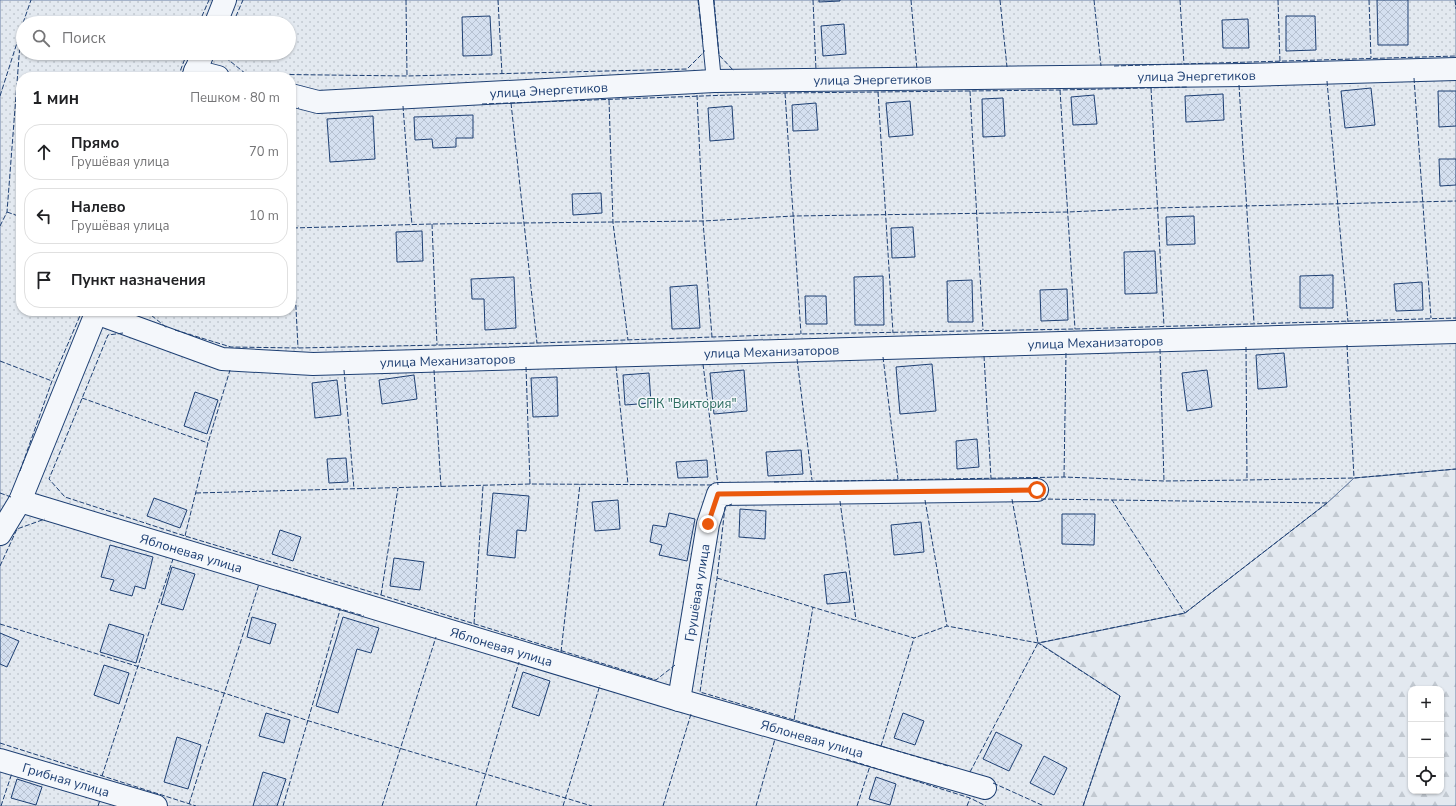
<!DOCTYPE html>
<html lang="ru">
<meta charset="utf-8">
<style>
:root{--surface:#fff;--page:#f2f2f2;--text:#202124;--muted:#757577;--line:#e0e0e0}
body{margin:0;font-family:"Nunito Sans",sans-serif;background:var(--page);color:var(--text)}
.controls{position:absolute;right:12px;bottom:12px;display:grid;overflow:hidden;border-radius:8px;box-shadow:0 1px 3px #0004}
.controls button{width:36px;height:36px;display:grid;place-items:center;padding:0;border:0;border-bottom:1px solid var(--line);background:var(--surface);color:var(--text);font:20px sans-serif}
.stop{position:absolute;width:12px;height:12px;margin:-9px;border:3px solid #ea580c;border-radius:50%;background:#fff}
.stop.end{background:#ea580c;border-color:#fff;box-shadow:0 1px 4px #0008}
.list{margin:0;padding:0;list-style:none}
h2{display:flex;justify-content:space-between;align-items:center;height:52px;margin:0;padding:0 16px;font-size:17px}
h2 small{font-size:13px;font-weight:400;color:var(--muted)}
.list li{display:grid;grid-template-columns:26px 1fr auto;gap:12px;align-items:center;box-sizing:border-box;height:56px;margin:0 8px 8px;padding:0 8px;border:1px solid var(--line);border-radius:16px}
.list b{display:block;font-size:15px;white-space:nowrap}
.list p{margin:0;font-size:13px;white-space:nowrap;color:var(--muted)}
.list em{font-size:13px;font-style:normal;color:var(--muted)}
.icon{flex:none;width:22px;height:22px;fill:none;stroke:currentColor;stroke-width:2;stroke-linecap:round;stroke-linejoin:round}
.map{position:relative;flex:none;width:1456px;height:806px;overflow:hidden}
.search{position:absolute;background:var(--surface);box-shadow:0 1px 3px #0004;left:16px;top:16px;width:280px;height:44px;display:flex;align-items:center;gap:10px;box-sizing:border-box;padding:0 14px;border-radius:22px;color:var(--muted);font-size:15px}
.panel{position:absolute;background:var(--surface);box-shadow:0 1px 3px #0004;left:16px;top:72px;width:280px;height:244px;border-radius:16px}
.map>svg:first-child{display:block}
</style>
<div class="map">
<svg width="1456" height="806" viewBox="0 0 1456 806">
<defs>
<pattern id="forest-firs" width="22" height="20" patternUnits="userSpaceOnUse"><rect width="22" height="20" fill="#e3e9f0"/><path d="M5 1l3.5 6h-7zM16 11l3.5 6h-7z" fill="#c2c9d1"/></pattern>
<pattern id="garden-dots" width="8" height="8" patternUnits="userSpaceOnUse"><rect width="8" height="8" fill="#e3e9f0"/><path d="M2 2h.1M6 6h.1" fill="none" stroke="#c2c9d1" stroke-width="1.8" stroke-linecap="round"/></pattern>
<pattern id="building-cross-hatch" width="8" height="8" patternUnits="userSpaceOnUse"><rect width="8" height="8" fill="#d5e0f0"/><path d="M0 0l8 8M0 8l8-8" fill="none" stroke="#b6c1d1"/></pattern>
</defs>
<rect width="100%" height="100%" fill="#f4f7fb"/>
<path fill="url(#forest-firs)" stroke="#687fa3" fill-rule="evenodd" d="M1456,469V806H1083L1120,696L1038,643L1185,613L1327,503L1354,478ZM1411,689H1441V791H1411Z"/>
<path fill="url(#garden-dots)" stroke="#687fa3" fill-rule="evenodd" d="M0,0H1456V469L1354,478L1327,503L1185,613L1039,643L1120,696L1083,806H0ZM23,23H289V53H23ZM21,77H291V311H21Z"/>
<g fill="url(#building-cross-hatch)" stroke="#1d3f73">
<path d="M819,0H840V1L819,2Z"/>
<path d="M1377,0H1408V45H1378Z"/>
<path d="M490,16L492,55L463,56L462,17Z"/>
<path d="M1286,16H1315L1316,50L1286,51Z"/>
<path d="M1248,19L1249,48H1223L1222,20Z"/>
<path d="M844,24L846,54L823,56L821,26Z"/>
<path d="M1371,88L1375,125L1345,128L1341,91Z"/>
<path d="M1438,91H1456V126L1439,127Z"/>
<path d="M1223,94L1224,120L1186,122L1185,96Z"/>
<path d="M1094,95L1097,124L1073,125L1071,97Z"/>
<path d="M1003,98L1005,136L983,137L982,99Z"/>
<path d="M910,101L913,135L889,137L886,103Z"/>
<path d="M816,103L818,130L793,131L792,105Z"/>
<path d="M732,106L734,139L710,141L708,108Z"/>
<path d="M473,115V138H456V147L433,148L432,139L415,140L414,117Z"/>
<path d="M373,116L375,159L330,162L327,119Z"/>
<path d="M1439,159H1456V185L1440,186Z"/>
<path d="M601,193L602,213L573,215L572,194Z"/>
<path d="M1194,216L1195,244L1167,245L1166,217Z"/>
<path d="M913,227L915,257L892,258L891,228Z"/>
<path d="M422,231L423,261L397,262L396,232Z"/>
<path d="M1155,251L1157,293L1125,294L1124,252Z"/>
<path d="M1333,275V308H1300V276Z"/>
<path d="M883,276L884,325H855L854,277Z"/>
<path d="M514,277L516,328L485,330L484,299H472L471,279Z"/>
<path d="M972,280L973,322H948L947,281Z"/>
<path d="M1422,282L1423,310L1396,311L1394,284Z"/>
<path d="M697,285L700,328L672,329L670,287Z"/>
<path d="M1067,289L1068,320L1041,321L1040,290Z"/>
<path d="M805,296H826L827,324H806Z"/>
<path d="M1284,353L1287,387L1258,389L1256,355Z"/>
<path d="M932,364L936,411L900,414L896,367Z"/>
<path d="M744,370L747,411L714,414L710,373Z"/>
<path d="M1207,370L1212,407L1187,411L1182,373Z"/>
<path d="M649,373L651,403L625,405L623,375Z"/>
<path d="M414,375L417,399L382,404L379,380Z"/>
<path d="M557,377L558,416L533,417L531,378Z"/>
<path d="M337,380L341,415L315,418L312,383Z"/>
<path d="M195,392L218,400L207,434L184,426Z"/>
<path d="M977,439L979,467L957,469L956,441Z"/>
<path d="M801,450L803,474L768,476L766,452Z"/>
<path d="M346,458L348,482L329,483L327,459Z"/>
<path d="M707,460L708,477L678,478L676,462Z"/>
<path d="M493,493L529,496L526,531L517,530L515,558L487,555Z"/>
<path d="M154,498L187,510L180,528L147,516Z"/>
<path d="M618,500L620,529L595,531L592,502Z"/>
<path d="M740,509L766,511L765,539L739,537Z"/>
<path d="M669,513L695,519L687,561L659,555L662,545L650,542L653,525L666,527Z"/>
<path d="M1062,514H1095L1094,545L1062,544Z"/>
<path d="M921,522L924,552L894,555L891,525Z"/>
<path d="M280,530L301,537L293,561L272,554Z"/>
<path d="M110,545L153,557L145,589L135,586L132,596L110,590L114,580L101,577Z"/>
<path d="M394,558L424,562L420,590L390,586Z"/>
<path d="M172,567L195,574L183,610L161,604Z"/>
<path d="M846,572L850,602L827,604L824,575Z"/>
<path d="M252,617L276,624L270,644L247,637Z"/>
<path d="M343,617L379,628L371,653L357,649L338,713L316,706Z"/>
<path d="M109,624L144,635L136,663L100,652Z"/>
<path d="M0,633L19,641L7,667L0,664Z"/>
<path d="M104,665L129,673L119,704L94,695Z"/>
<path d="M523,672L550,681L539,716L512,707Z"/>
<path d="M266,713L290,720L284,743L259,736Z"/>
<path d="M903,713L924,721L915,745L894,738Z"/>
<path d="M996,732L1022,745L1009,771L983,759Z"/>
<path d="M177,737L201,745L188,789L164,782Z"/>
<path d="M1044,756L1067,768L1054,795L1030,783Z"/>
<path d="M263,772L286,779L277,806H253Z"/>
<path d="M876,777L896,784L890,805L869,799Z"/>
<path d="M17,779L42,787L36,805L11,798Z"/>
</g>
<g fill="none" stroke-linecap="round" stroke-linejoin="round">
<g stroke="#1d3f73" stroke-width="16">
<path id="service" d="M706,0L714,81"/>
</g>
<g stroke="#1d3f73" stroke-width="24">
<g id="minor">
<path d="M216,23L225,0"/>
<path d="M195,71L218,77"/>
<path d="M193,77L203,53"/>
<path id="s1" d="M291,95L318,102L714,81L1245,75L1456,69"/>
<path id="s2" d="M96,313L222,359L313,364L1456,332"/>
<path id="s3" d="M20,501L679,700L985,788"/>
<path d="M0,534L20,501L97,311"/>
<path id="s4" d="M679,700L708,524L718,494L1037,490"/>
<path id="s5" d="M0,760L156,806"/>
</g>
</g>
<use href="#service" stroke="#f4f7fb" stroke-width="14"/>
<use href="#minor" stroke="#f4f7fb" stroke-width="22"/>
<g stroke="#1d3f73" stroke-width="1" stroke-dasharray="5 2" stroke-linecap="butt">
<path d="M406,0L407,76"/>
<path d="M498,0L502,74"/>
<path d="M698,0L703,42"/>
<path d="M714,0L719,55L734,71"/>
<path d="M813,0L816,70"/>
<path d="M911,0L917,70"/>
<path d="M1000,0L1007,67"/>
<path d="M1094,0L1101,66"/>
<path d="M1180,0L1184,64"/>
<path d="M1278,0L1280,62"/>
<path d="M1369,0L1371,58"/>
<path d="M1455,0L1456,9"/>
<path d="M23,23L31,0"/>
<path d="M199,23L209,0"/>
<path d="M233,23L243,0"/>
<path d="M220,53L246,74L407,76L687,69L704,52V50"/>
<path d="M1114,66L1456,56"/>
<path d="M178,77L187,53"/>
<path d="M1414,78L1431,318"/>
<path d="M1327,81L1348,322"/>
<path d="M1239,85L1254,323"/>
<path d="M1151,88L1164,326"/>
<path d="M1060,90L1075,329"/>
<path d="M970,91L983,330"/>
<path d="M878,92L893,333"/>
<path d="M785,93L801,334"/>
<path d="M697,95L703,221L712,337"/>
<path d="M0,96L23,24"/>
<path d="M609,100L613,223L628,340"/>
<path d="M511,103L537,343"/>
<path d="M482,104L785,93L1060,90L1188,87"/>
<path d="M403,106L412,225"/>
<path d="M291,108H299"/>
<path d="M7,212L21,217"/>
<path d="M432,224L437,345"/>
<path d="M0,226L7,212L21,31"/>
<path d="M292,228L298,348"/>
<path d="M293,228L432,224L703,221L794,216L1068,212L1157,208L1456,201"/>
<path d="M146,311L167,328"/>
<path d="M175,330L231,347L298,348L537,343L801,334L1075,329L1456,318"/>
<path d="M123,333L108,335L49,479L65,497L185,536L381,595L656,680L675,665"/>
<path d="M1347,345L1354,478"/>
<path d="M1246,347L1247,480"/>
<path d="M1160,349L1164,481"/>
<path d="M984,356L991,478"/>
<path d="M883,357L898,479"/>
<path d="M797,359L812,480"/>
<path d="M0,361L52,381"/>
<path d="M703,364L718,485"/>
<path d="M616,366L628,484"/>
<path d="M526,367L530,484"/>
<path d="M344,370L354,489"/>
<path d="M434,370L441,487"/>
<path d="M82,398L208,443"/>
<path d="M20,471L52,381L82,311"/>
<path d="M1064,477L1066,353"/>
<path d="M774,482L1064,477L1164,481L1247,480L1354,478L1456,469"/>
<path d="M0,493L11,497"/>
<path d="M196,493L530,484L714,485"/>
<path d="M1041,499L1112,500L1185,613"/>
<path d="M925,500L947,626"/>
<path d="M1112,500L1327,503"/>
<path d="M840,501L856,620"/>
<path d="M732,504L725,507L717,578L700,692L948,766"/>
<path d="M185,536L208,443L230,370"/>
<path d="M0,566L17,529L45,519"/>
<path d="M717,578L914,638L947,626L1038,643"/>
<path d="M276,590L364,616"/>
<path d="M381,595L398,488"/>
<path d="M0,624L224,693L309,721L592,806"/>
<path d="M474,624L483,486"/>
<path d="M561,652L580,484"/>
<path d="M794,720L813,607"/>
<path d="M0,743L196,806"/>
<path d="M881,746L914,638"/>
<path d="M846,759L970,798L986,806"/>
<path d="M970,772L1038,643L1012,499"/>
<path d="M102,776L173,559"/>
<path d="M993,783L1044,806"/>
<path d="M189,804L259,584"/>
<path d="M1,806L12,773"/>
<path d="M98,806L100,800"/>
<path d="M283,806L340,610"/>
<path d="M382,806L436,637"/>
<path d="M476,806L519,662"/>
<path d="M563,806L600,685"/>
<path d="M663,806L691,714"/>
<path d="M756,806L775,739"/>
<path d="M857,806L870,766"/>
<path d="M967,806L970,798"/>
<path d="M1083,806L1120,696L1038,643L1185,613L1327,503"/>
</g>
</g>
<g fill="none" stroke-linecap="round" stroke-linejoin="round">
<path stroke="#ea580c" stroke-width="5" d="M708,524L718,494L1037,490"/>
</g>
<g text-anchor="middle" stroke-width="3" stroke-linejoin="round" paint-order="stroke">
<g font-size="13" fill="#1d3f73" stroke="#f4f7fb">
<text dy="5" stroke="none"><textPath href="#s1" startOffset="907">улица Энергетиков</textPath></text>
<text dy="5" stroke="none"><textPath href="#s1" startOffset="583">улица Энергетиков</textPath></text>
<text dy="5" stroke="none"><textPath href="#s1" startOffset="259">улица Энергетиков</textPath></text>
<text dy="5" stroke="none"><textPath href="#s2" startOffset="1008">улица Механизаторов</textPath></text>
<text dy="5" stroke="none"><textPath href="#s2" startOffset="684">улица Механизаторов</textPath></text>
<text dy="5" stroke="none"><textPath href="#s2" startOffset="360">улица Механизаторов</textPath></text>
<text dy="5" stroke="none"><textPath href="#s3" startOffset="179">Яблоневая улица</textPath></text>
<text dy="5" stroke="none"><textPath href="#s4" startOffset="109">Грушёвая улица</textPath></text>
<text dy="5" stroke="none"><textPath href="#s3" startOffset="503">Яблоневая улица</textPath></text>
<text dy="5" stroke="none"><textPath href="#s3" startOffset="827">Яблоневая улица</textPath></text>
<text dy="5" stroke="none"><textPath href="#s5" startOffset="69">Грибная улица</textPath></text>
</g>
<g font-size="13" fill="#2c6c60" stroke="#f4f7fb">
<text x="687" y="408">СПК "Виктория"</text>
</g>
</g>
</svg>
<div class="controls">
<button>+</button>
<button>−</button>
<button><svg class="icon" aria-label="locate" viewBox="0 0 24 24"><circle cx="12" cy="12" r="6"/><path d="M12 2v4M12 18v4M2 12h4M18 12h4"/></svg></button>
</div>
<div class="stop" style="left:1037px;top:490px"></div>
<div class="stop end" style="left:708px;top:524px"></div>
<div class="search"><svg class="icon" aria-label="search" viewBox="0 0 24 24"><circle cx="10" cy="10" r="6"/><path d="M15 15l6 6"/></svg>Поиск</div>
<section class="panel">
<h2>1 мин<small>Пешком · 80 m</small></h2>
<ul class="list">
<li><svg class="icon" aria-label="ahead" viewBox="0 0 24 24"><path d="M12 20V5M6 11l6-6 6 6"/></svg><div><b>Прямо</b><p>Грушёвая улица</p></div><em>70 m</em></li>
<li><svg class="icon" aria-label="left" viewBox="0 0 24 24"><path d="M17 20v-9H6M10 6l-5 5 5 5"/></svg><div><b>Налево</b><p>Грушёвая улица</p></div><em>10 m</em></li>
<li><svg class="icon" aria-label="arrive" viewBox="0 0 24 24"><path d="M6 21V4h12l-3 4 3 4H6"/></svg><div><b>Пункт назначения</b></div></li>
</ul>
</section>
</div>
